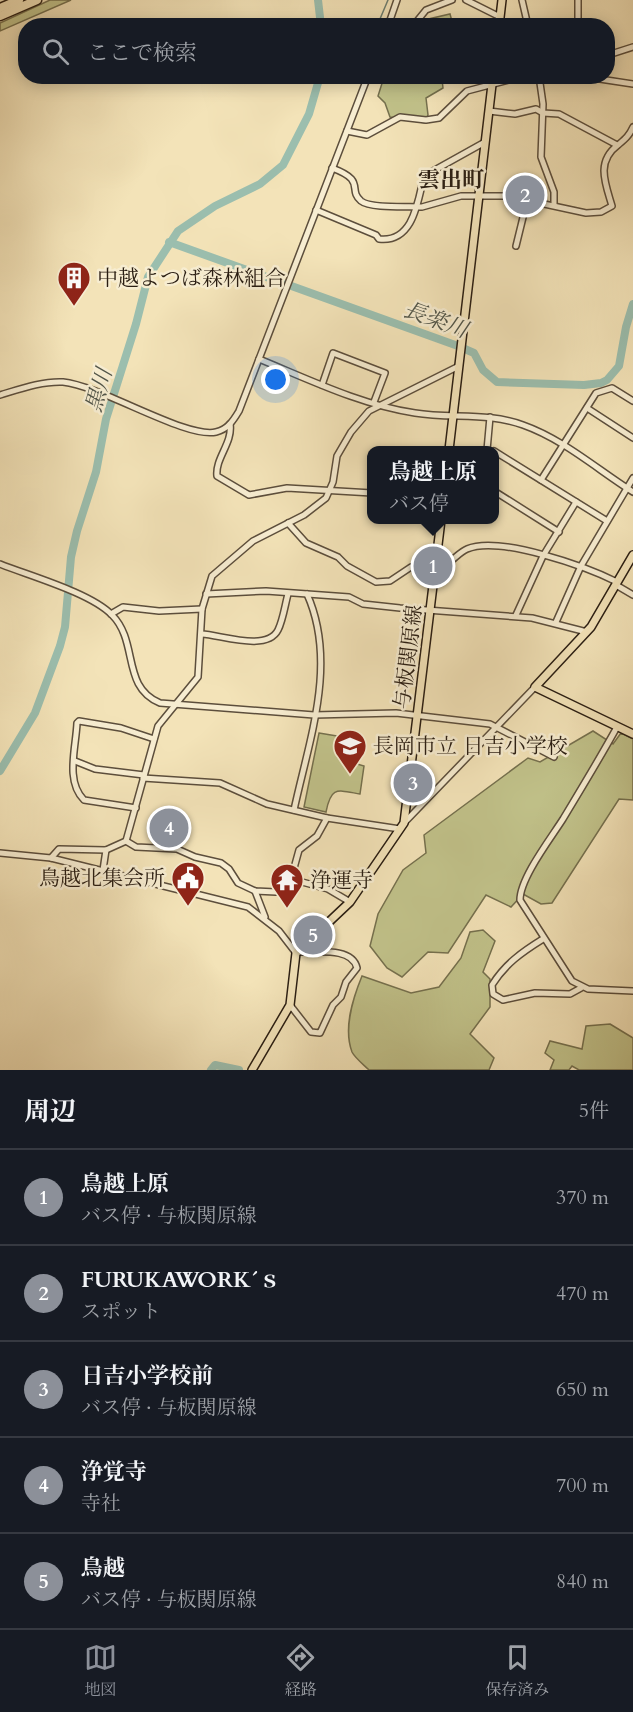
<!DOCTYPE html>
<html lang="ja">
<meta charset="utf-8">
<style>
:root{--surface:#171b24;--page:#242831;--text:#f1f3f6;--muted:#9ea1a6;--line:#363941;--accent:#8c9099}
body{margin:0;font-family:Cardo,"Noto Serif JP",serif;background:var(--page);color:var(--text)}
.you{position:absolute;left:276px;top:380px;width:21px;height:21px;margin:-15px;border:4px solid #fff;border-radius:50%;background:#1a73e8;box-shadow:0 0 0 9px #1a73e833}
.badge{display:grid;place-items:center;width:39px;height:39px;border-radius:50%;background:var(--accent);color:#fff;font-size:20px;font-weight:700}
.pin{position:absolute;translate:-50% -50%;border:3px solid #fff;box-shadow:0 2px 6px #0006}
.popup{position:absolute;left:367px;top:446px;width:132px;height:78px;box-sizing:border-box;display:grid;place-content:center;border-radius:12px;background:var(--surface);filter:drop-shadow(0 2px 4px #0005);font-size:20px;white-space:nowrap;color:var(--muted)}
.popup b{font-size:22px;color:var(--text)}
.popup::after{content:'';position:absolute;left:50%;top:100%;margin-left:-12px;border:12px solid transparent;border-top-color:var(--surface)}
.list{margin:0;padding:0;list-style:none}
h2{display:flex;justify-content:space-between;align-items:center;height:78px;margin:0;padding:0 24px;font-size:26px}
h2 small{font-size:20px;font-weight:400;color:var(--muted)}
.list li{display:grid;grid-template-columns:39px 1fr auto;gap:18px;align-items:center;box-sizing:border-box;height:96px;padding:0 24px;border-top:2px solid var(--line)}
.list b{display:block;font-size:22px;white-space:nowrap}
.list p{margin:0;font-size:20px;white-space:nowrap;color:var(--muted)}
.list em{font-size:20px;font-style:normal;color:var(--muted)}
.icon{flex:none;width:33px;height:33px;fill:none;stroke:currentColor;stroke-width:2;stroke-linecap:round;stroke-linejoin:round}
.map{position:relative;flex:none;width:633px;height:1070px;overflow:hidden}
.search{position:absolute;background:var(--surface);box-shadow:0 3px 15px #0003;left:18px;right:18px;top:18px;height:66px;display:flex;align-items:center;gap:15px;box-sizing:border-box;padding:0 21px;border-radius:24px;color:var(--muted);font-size:22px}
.sheet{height:558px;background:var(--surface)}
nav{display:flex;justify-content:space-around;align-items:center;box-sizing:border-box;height:84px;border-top:2px solid var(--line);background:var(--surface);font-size:16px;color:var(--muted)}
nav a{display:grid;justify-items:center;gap:3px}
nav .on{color:var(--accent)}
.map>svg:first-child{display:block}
</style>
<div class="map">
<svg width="633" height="1070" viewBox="0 0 633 1070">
<rect width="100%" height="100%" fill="#f3e3b8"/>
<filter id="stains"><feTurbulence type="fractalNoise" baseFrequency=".00333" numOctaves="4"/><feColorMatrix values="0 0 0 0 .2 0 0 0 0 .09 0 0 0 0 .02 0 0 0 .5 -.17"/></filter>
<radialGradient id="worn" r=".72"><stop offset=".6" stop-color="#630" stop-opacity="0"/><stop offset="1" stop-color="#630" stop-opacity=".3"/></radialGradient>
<g fill="#c1c28a" stroke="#75704e" stroke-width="1.5">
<path d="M50,0H71L0,31V23Z"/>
<path d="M450,14L453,25L417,26L420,21Z"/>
<path d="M384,77H448L442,79L443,88L426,98L428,115L425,123L390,117L385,103L378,96Z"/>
<path d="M593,731L613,744L621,733L633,739V800L619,799L552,903L541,904L523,894L511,907L486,895L448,953L428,952L402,977L387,968L370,946L378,914L403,870L426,853L424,835L528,758L540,762Z"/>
<path d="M319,733L343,737L359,736L357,764L364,766L360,794C337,790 331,786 326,812L304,807Z"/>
<path d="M483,930L495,941L483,972L490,979V1007L470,1034L494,1058L489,1070H369C364,1065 355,1058 352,1052C343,1028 353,998 362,976L411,993L439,987L461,958L470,932Z"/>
<path d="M610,1024L633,1038V1070H579L572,1066L569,1070H550L554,1060L545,1053L550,1041L582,1049L586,1026Z"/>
</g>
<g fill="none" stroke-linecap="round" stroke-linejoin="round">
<g stroke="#6d7e70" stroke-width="1.5">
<path d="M377,26L388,0"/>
<path d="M318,83L325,76"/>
</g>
<g stroke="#9bbeae" stroke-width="8">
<path d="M318,0L321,26"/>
<path d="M169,242L458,346L474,353L483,370L497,382L584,385L601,383L607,380L619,366L626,327L633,304"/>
<path d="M0,771L35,713L60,646L65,627L71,557L77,531L96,472L106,419L136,324L148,277L178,231L215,206L260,184L283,165L309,114L320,76"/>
<path d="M211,1070L215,1065L239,1070"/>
</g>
<g stroke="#5c4e3c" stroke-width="8">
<g id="minor">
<path d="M466,0L500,17"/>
<path d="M522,0L528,26"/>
<path d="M388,26L397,0"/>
<path d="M413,26L426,10L452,0"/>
<path d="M574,26L578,23V0"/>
<path d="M608,55L633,47"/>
<path d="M539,76L543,104L541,157L554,192V204"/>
<path d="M580,76L633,84"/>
<path d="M489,111L515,114L536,109L543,113L559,114L617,145"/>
<path d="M347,131L367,135L400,117L426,120L439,118L467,91L524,76"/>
<path d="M332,168C367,181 347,189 361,201C371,209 408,206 422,207L461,196H507L586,213L601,212L612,206C606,185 595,162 618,145C625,139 629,136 633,127"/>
<path d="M316,210L376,235L379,239C414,243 418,200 424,176L485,142"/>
<path d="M516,246L527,201"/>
<path d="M259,359C308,379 361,405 415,413C451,419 488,412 523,425C563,439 598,470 633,492"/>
<path d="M322,385L333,353L385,373L374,402"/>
<path d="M0,395C20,389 42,381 63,382C102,386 186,439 216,432C228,429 233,421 239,411L368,76"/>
<path d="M587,408L633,438"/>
<path d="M230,424C233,443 215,458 217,476L249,495L287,488L372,493"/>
<path d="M487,450L490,417"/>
<path d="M494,451L607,521"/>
<path d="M541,480L596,393L612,388L633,401"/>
<path d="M494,491L559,532"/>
<path d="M288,523L306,543L338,557L347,566L376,582L390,581L411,567L435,568"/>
<path d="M438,548L452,560C457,556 462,551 467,549C499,535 587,567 617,582"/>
<path d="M0,564C30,576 91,593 112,615C139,642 121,687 160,703L314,715L396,713L490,724L554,757"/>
<path d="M616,585L633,595"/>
<path d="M206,594L266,591L349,597L363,604L400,608L532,618L587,632"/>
<path d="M111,614L123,607L159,611L202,609"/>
<path d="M516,615L543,556L576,502"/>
<path d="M556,622L581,566L633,478"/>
<path d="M202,634C221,635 267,652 278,630C283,620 285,605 288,594"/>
<path d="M617,727C600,758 581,789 563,819C551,838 520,878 520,900L572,981L588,989L633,991"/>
<path d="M75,761L95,769L144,775"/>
<path d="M143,778L220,783L267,804L327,818L400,829"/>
<path d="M136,808L84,800C65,781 76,748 77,723L79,721L121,728L154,739"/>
<path d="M294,810C309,740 338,663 307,594"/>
<path d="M404,823L535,687"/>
<path d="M126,841L136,847L177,849L195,857L221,863L229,869L238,883L255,891L276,892L284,889L291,879L299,850L317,836L327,818"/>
<path d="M0,853L51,858L248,907L279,931L296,953"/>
<path d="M51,858L59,849L106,850L126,841L158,726L198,677L202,609L212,576L253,541L304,515L326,498L333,482L337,456L351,432L369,411L459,366"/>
<path d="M103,870L106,850"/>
<path d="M291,879L328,889L350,902"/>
<path d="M255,891L265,917"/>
<path d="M543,939C522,952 505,964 492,985L493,994L503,1000L535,993L570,994L581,988"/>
<path d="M290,1005L311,1032L320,1033L333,1005L341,997L346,982L357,968C352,946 314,953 297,952"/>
</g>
</g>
<g stroke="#291d12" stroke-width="10">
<g id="major">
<path d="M499,26L502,0"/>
<path d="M449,450L493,76"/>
<path d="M633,555L591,627L535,687L633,734"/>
<path d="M252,1070L290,1005L296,953L350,902L404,823L441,520"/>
</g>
</g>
<g stroke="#291d12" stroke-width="11">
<g id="highway">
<path d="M0,8L19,0"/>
<path d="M0,16L37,0"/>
</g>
</g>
<use href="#minor" stroke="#f7edd1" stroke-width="5"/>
<use href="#major" stroke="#f3e3b8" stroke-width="7"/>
<use href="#highway" stroke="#f3e3b8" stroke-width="8"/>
</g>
<defs>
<g id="building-pin" transform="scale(1.725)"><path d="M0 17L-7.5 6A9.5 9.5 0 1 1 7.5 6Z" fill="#8f2418" stroke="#f7edd1"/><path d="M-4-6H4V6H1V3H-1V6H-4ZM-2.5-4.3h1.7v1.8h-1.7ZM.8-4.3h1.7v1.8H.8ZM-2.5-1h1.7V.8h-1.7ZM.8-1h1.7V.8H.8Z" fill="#fff"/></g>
<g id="school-pin" transform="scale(1.725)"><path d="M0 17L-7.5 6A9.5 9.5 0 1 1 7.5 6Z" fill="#8f2418" stroke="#f7edd1"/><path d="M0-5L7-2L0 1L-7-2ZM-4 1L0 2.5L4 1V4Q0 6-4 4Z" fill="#fff"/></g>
<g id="civic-pin" transform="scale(1.725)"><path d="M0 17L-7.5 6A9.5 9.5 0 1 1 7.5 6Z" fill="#8f2418" stroke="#f7edd1"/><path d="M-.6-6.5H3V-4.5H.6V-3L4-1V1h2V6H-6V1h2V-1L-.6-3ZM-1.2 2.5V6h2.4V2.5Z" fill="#fff"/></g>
<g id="temple-pin" transform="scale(1.725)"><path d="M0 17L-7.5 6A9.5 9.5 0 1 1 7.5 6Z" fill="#8f2418" stroke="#f7edd1"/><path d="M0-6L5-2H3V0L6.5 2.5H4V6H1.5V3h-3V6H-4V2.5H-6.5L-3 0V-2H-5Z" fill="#fff"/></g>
</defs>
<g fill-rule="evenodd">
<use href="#building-pin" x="74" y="278"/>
<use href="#school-pin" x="350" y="746"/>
<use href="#civic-pin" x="188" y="878"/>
<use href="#temple-pin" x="287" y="880"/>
</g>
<g text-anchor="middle" stroke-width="5" stroke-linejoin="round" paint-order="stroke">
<g font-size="21" fill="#291d12" stroke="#f7edd1" text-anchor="start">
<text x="97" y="285">中越よつば森林組合</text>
<text x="373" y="753">長岡市立 日吉小学校</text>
<text x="165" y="885" text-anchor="end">鳥越北集会所</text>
<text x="310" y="887">浄運寺</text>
</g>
<g font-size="21" fill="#291d12" stroke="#f7edd1">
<text transform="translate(408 657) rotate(-83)" y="7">与板関原線</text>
</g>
<g font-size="22" font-weight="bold" fill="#291d12" stroke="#f7edd1">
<text x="451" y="187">雲出町</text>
</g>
<g font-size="22" font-style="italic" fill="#515549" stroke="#f7edd1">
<text transform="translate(436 319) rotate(20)" y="8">長楽川</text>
<text transform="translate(98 390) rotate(-74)" y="8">黒川</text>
</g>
</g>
<rect width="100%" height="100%" filter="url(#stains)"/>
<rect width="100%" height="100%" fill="url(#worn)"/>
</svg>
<div class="you"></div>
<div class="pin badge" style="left:433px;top:566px">1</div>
<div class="popup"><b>鳥越上原</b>バス停</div>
<div class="pin badge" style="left:525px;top:195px">2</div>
<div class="pin badge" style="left:413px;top:783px">3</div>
<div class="pin badge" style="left:169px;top:828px">4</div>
<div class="pin badge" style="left:313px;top:935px">5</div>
<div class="search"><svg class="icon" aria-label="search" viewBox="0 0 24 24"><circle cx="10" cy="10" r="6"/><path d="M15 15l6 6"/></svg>ここで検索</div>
</div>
<section class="sheet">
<h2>周辺<small>5件</small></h2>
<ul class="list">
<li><span class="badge">1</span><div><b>鳥越上原</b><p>バス停 · 与板関原線</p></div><em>370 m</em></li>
<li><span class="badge">2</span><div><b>FURUKAWORK´ｓ</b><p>スポット</p></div><em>470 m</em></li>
<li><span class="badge">3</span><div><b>日吉小学校前</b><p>バス停 · 与板関原線</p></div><em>650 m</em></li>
<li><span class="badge">4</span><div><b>浄覚寺</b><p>寺社</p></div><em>700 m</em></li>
<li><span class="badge">5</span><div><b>鳥越</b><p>バス停 · 与板関原線</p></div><em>840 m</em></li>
</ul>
</section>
<nav>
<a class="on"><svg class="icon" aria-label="map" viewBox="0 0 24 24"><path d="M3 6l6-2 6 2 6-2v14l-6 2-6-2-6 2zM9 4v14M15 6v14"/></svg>地図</a>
<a><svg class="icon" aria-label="directions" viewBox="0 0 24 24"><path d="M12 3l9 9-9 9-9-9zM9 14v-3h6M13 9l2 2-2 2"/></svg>経路</a>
<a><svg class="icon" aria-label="saved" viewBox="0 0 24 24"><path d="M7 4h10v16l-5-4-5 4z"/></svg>保存済み</a>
</nav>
